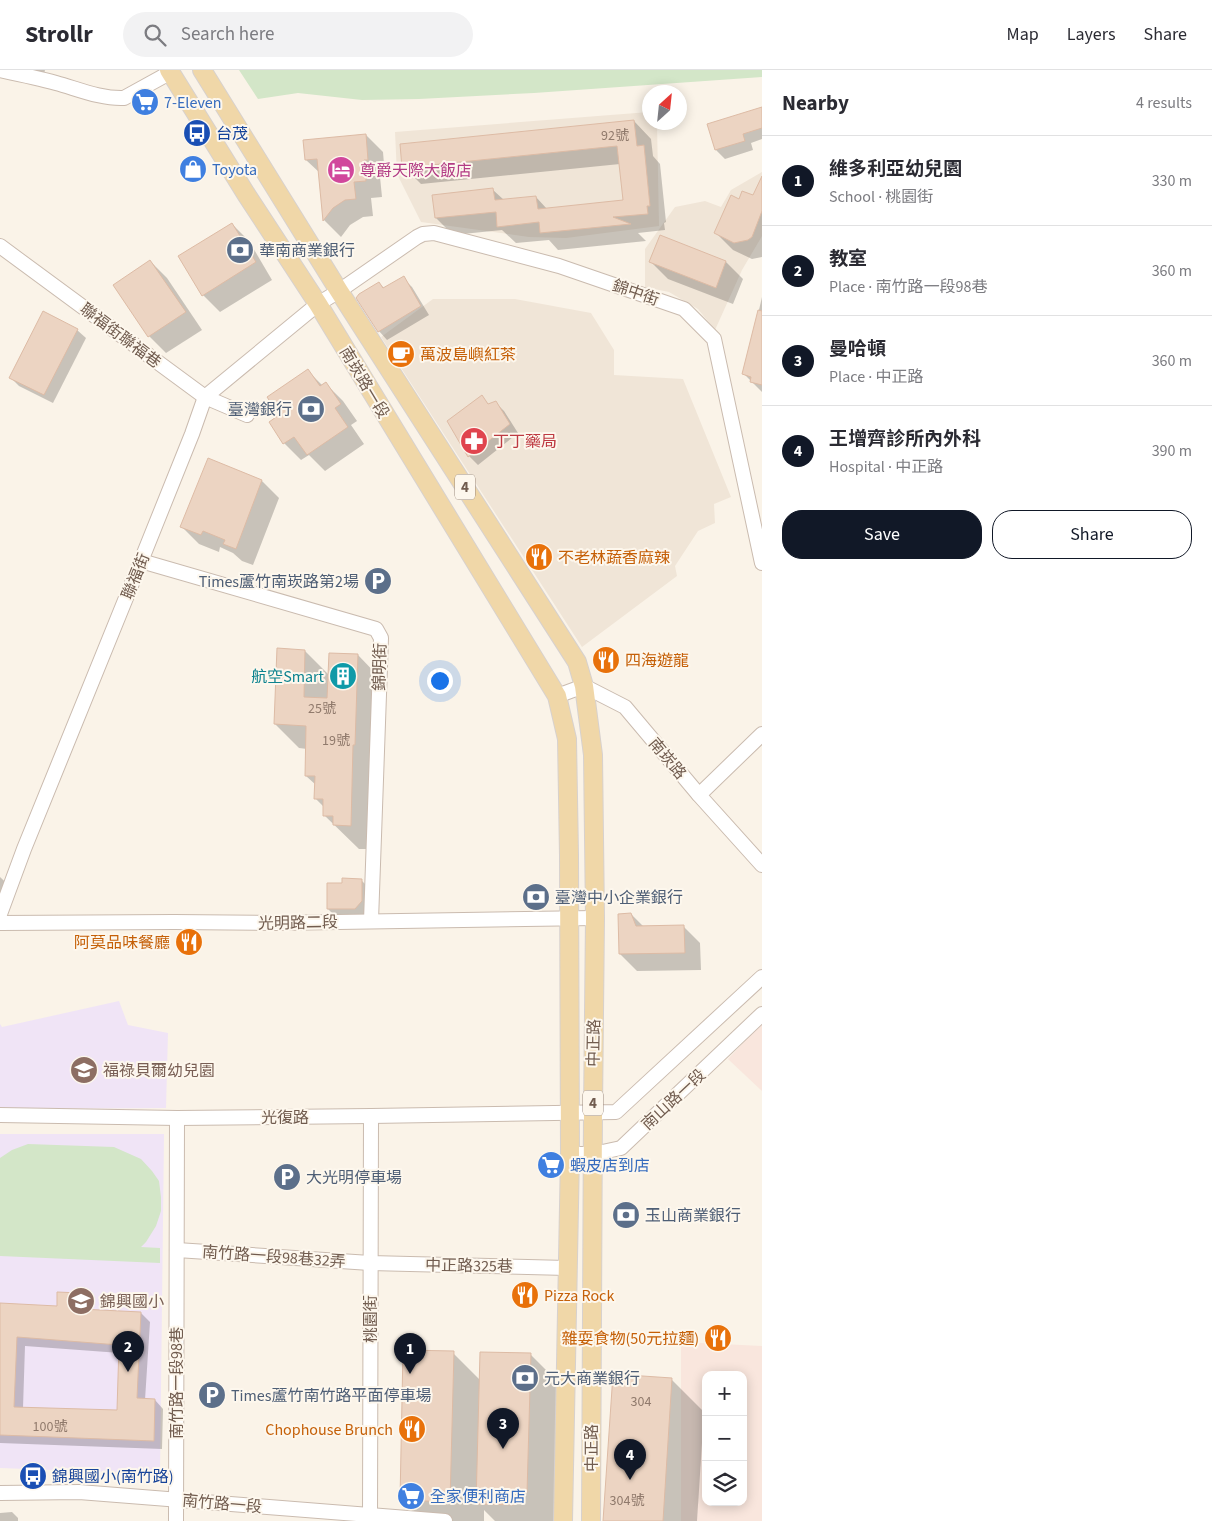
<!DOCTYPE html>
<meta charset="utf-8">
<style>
:root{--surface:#fff;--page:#f2f2f3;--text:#2b2b33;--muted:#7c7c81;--line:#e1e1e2;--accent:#111827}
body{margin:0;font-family:"Source Sans 3","Noto Sans TC",sans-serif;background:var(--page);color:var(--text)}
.controls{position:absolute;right:15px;bottom:15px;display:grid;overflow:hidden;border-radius:10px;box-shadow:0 2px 12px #0003}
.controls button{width:45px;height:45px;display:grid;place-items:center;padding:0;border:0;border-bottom:1px solid var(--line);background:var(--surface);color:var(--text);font:25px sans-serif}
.compass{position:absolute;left:642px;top:15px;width:45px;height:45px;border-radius:50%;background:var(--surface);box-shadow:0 2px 12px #0003;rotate:27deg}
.you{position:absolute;left:439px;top:610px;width:18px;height:18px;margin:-12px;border:4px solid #fff;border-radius:50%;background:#1a73e8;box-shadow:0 0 0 8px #1a73e833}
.badge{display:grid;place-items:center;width:32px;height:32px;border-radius:50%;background:var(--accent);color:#fff;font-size:16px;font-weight:700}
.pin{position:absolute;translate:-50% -41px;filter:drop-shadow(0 1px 2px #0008)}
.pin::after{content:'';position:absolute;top:26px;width:18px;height:15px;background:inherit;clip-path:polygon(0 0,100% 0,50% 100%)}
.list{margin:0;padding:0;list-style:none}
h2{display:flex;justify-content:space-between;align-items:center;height:65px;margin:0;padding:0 20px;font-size:21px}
h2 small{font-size:16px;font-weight:400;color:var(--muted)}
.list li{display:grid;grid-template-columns:32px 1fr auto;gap:15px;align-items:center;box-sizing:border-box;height:90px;padding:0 20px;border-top:1px solid var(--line)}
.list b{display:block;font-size:19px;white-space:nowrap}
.list p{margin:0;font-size:16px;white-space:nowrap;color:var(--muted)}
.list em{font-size:16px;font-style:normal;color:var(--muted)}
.actions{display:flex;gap:10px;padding:15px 20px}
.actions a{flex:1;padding:11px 0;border:1px solid var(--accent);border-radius:20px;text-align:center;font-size:18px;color:var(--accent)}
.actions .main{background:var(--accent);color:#fff}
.icon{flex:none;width:28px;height:28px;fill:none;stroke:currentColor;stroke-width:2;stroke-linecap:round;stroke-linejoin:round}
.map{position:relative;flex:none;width:762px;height:1451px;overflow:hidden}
header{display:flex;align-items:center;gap:30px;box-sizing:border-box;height:70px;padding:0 25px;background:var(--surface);border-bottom:1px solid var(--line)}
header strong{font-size:24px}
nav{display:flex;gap:28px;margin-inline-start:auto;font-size:18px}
.search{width:350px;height:45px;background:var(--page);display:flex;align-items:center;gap:12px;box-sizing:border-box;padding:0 18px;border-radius:28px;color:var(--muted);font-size:19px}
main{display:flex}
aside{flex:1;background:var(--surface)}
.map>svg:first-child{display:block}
</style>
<header>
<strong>Strollr</strong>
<div class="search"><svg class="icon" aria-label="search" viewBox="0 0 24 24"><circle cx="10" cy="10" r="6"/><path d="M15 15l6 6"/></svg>Search here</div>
<nav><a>Map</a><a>Layers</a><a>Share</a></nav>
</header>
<main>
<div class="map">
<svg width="762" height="1451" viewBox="0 0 762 1451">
<rect width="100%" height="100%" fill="#faf3e8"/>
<g fill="#f0e5d7">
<path d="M649,42L650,52L657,53L659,156L566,168L529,167L421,152L397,104L395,62Z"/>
<path d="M762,102V166L742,200L715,260L698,239L669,222L645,217V179L675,137L705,131L721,137L731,120Z"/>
<path d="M433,229H515L591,243L614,280V305L683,309L731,427L714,434L715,453L698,461L675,496L677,506L582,577L381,267Z"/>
</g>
<g fill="#f9e6dd" fill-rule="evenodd">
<path d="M762,953V1021L728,989Z"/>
<path d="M681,1272L762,1276V1451H681ZM706,1305H743V1432H706Z"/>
</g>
<g fill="#f0e4f6">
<path d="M119,931L128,955L168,963L166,1038L0,1039V954L2,957Z"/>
<path d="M0,1064H164L160,1404L0,1398Z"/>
</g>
<g fill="#d3e6c8">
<path d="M239,0H762V7L534,23L419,29L362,30L298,23L258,29Z"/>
<path d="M28,1074L114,1077L141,1089L152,1101L159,1111L161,1127V1141L156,1156L146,1172L141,1177L160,1178V1193L0,1186V1088L12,1080Z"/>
</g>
<g fill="#0003" fill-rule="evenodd">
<path d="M12,0H45L43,9Z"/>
<path d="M762,38V69L751,73L753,80L725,89L716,80L708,55Z"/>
<path d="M634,51L651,69L653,86L660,94L666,152L664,153L665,160L638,163L646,171L558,180L549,170L516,173L502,160L453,165L436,148L493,120L504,130L536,127L547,139L624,131L620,94L421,114L404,97Z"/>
<path d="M366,65L383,82L385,106L380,107L382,127L371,128L373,146L363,147L350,155L341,167L324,150L320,103L306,90Z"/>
<path d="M762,120V187L752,189L733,180L716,163L739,130L754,127Z"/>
<path d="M232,154L249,171L272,210L220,242L203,225Z"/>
<path d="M661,166L726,192L743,209L733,234L668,209L651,192Z"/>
<path d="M150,191L167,208L202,260L166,283L149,266L114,215Z"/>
<path d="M403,208L412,217L429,245L387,270L379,261V213L385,219Z"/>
<path d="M762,227V322L744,304Z"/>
<path d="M77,260L86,268L53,333L19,316L10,307Z"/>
<path d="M308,301L323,316L326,314L343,331L357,351L351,355L364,374L325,401L309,385L301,390L284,373Z"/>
<path d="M482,327L489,335L495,332L504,341L518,363L478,395L469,386L449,352Z"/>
<path d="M208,390L262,411L279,428L253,495L242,491L233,483L220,477L219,482L199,474L182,457Z"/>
<path d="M305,581L330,606L358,585L382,610L375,779H359L324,745V737L315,728L316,715L306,706L307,679L299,678L275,654Z"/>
<path d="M0,807L15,821L0,849Z"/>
<path d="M361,810L378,827V848L345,856L328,839L343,814Z"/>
<path d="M631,844L644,857L683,856L700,873L701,900L637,901L620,884Z"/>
<path d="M80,1224L89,1233L88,1241L141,1243L150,1252L145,1330H155L163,1339L162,1379L0,1373V1234L58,1238ZM25,1276L120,1283L118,1342L23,1338Z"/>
<path d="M453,1283L480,1310L530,1284L564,1318L561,1451H495L484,1440V1451H422L401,1430Z"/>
<path d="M672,1310L704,1342L697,1451H604Z"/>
<path d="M12,1442L18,1448V1451H0V1443Z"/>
</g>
<g fill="#ecd4c2" stroke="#ddbba5" fill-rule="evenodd">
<path d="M762,37V58L743,64L745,71L715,80L707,54Z"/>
<path d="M634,50L637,76L644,75L650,136H647L648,144L613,147L631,154L540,163L539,152L497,157L496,142L435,148L432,125L493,118L495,130L536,126L538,139L623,130L617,76L402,98L400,74Z"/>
<path d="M366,64L368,90H364L366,111L354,112L356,129L345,130L333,138L323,151L317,89L305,90L303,70Z"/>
<path d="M762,106V141L752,167L748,170L734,173L714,163L731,125L739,129L742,121L753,125Z"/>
<path d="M232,153L256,192L202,226L178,186Z"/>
<path d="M660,165L726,191L716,218L649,192Z"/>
<path d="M150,190L186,242L148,267L113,215Z"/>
<path d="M404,206L421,236L378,262L356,228L359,224L379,212L383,218Z"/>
<path d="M758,240L762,241V315L750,312L751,307L742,304Z"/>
<path d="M43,241L78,259L44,325L9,308Z"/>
<path d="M308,299L320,316L326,312L341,334L335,338L348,357L307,385L294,367L283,374L269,352L279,345L267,327Z"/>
<path d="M482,325L488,334L496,331L510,354L468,387L447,351Z"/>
<path d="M208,388L262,410L236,479L223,474L225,470L203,461L201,465L180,457Z"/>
<path d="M277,578L305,580L304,627L327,628L329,583L358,584L355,675H353L351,756L333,755V746H323V729H314L315,706H305L306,656L274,654Z"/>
<path d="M342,808L362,809V831L355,839H327V813H342Z"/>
<path d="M631,843L636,856L684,855L685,883L619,884L618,844Z"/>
<path d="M57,1222L80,1223V1239L141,1242L137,1328L155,1329L154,1371L0,1365V1233L57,1236ZM17,1267L119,1275L117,1340L14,1337Z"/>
<path d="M403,1280L454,1281L450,1432L400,1430Z"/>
<path d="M480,1282L531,1283L527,1423L514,1422V1435L476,1434Z"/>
<path d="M613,1304L672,1308L663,1451H603Z"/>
</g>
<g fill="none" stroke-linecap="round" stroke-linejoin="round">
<g stroke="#cabbaf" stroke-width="16">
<g id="minor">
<path d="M0,0C19,4 38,8 56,13C78,19 101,29 124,28L171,2"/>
<path d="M0,176L205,327L247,345"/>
<path d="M141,491L376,559L381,568L371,851"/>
<path d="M557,626L584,616L625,637L699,725L762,795"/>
<path d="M699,725L762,664"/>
<path d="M0,844L24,779L141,491L192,364L205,327L318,234L339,221L417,167L423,164L434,163L559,196L684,239L714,269L762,493"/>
<path d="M0,853L174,852L276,853L595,848"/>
<path d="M0,1045L177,1048L371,1046L616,1042L762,907"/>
<path d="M570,1084H593L621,1078L762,944"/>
<path d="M177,1180L370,1193L567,1198"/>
<path d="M0,1423L79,1422L445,1451"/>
<path d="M176,1451L177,1048"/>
<path d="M370,1451L371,1046"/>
</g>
</g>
<g stroke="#d7d1ce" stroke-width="20">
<g id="major">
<path d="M169,0L246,124L318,234L557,626L567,669L569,785L570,1084L563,1451"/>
<path d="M202,0L339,221L577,592L584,616L593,685L595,848L593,1041L591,1451"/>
</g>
</g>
<use href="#minor" stroke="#fff" stroke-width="14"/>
<use href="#major" stroke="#f0d7a8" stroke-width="18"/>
</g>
<defs>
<g id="supermarket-disc" transform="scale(1.4375)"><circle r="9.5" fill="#3f7fe0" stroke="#fdf7ed"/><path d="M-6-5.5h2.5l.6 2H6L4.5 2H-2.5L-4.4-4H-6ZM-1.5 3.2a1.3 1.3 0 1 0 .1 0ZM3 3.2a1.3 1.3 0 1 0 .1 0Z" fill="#fff"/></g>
<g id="bus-disc" transform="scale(1.4375)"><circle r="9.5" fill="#1a4fb4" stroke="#fdf7ed"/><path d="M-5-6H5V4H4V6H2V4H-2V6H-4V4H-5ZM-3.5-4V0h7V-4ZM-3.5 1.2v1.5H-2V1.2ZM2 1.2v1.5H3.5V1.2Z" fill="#fff"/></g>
<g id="shop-disc" transform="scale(1.4375)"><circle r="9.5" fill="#3f7fe0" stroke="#fdf7ed"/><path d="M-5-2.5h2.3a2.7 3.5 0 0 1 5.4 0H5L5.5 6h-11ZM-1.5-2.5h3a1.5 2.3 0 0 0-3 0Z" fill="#fff"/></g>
<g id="hotel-disc" transform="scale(1.4375)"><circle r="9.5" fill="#d1479c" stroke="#fdf7ed"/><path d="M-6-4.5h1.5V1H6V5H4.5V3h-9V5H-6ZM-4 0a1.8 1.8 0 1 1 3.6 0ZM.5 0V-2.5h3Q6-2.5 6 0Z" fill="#fff"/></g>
<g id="bank-disc" transform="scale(1.4375)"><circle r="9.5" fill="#5c6f8a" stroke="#fdf7ed"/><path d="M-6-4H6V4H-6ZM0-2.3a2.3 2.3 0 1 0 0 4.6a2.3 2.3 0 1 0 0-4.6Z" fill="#fff"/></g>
<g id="cafe-disc" transform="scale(1.4375)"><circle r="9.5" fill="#e8710a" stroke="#fdf7ed"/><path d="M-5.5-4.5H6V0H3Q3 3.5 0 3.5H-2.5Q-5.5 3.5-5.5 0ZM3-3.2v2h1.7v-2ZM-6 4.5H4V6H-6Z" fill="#fff"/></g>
<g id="pharmacy-disc" transform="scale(1.4375)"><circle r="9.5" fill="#e0444e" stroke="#fdf7ed"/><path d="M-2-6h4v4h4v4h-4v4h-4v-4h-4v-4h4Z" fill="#fff"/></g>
<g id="restaurant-disc" transform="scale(1.4375)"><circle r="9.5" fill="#e8710a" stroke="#fdf7ed"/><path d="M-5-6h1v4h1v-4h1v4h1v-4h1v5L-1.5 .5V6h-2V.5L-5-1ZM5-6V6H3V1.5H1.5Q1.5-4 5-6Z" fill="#fff"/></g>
<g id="parking-disc" transform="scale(1.4375)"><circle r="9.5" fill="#5c6f8a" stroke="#fdf7ed"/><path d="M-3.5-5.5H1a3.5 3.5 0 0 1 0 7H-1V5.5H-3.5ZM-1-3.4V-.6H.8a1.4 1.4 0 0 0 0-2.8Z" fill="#fff"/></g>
<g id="building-disc" transform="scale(1.4375)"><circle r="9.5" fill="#0f9aa8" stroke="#fdf7ed"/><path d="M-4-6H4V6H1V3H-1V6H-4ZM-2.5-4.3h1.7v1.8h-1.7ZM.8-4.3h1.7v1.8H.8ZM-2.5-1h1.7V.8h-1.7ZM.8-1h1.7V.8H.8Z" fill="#fff"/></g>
<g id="school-disc" transform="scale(1.4375)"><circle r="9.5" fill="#8d6e63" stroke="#fdf7ed"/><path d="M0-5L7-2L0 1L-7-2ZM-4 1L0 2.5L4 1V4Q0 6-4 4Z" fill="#fff"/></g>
</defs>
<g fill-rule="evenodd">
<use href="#supermarket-disc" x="145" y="32"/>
<use href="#bus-disc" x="197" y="63"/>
<use href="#shop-disc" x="193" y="99"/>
<use href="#hotel-disc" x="341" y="100"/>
<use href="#bank-disc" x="240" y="180"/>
<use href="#cafe-disc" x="401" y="284"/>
<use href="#bank-disc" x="311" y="339"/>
<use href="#pharmacy-disc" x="474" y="371"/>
<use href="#restaurant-disc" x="539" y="487"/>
<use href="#parking-disc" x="378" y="511"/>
<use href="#restaurant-disc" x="606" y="590"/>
<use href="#building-disc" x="343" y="606"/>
<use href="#bank-disc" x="536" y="827"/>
<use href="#restaurant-disc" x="189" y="872"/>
<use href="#school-disc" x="84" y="1000"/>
<use href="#supermarket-disc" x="551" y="1095"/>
<use href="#parking-disc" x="287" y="1107"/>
<use href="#bank-disc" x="626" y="1145"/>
<use href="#restaurant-disc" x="525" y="1225"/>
<use href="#school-disc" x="81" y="1231"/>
<use href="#restaurant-disc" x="718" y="1268"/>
<use href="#bank-disc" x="525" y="1308"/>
<use href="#parking-disc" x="212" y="1325"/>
<use href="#restaurant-disc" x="412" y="1359"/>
<use href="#bus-disc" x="33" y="1406"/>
<use href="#supermarket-disc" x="411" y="1426"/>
</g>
<g text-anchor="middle" stroke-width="4" stroke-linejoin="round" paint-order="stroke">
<g font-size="14" fill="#907a6c">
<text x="615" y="70">92號</text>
<text x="322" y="643">25號</text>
<text x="336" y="675">19號</text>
<text x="641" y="1336">304</text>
<text x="50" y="1361">100號</text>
<text x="627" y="1435">304號</text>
</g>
<g fill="#fdf7ed" stroke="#9b8a7e" stroke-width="1">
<rect x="455" y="404.5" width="20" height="25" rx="4"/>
<rect x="583" y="1020.5" width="20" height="25" rx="4"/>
</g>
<g font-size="15" font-weight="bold" fill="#715c4f">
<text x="465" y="422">4</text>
<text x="593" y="1038">4</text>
</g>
<g font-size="16" fill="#366cbe" stroke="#fdf7ed" text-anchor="start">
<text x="164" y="38">7-Eleven</text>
<text x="212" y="105">Toyota</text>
<text x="570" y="1101">蝦皮店到店</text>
<text x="430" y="1432">全家便利商店</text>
</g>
<g font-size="16" fill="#164399" stroke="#fdf7ed" text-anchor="start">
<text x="216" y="69">台茂</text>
<text x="52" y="1412">錦興國小(南竹路)</text>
</g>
<g font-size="16" fill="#b23c85" stroke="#fdf7ed" text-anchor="start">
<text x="360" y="106">尊爵天際大飯店</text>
</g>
<g font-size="16" fill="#4e5e75" stroke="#fdf7ed" text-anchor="start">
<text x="259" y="186">華南商業銀行</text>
<text x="292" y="345" text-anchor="end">臺灣銀行</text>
<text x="359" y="517" text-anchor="end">Times蘆竹南崁路第2場</text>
<text x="555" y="833">臺灣中小企業銀行</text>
<text x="306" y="1113">大光明停車場</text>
<text x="645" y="1151">玉山商業銀行</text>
<text x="544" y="1314">元大商業銀行</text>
<text x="231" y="1331">Times蘆竹南竹路平面停車場</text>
</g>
<g font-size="16" fill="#715c4f" stroke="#fdf7ed">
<text transform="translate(636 222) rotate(19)" y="6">錦中街</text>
<text transform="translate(121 265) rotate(37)" y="6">聯福街聯福巷</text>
<text transform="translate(365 312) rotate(59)" y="6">南崁路一段</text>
<text transform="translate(135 506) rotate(-68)" y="6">聯福街</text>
<text transform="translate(379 597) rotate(-89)" y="6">錦明街</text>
<text transform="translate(668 688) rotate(50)" y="6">南崁路</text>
<text transform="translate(298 852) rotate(-1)" y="6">光明路二段</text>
<text transform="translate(593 973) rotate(-89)" y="6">中正路</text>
<text transform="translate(673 1029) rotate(-43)" y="6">南山路一段</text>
<text x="285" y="1053">光復路</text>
<text transform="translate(274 1186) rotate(4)" y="6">南竹路一段98巷32弄</text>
<text transform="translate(469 1195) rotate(1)" y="6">中正路325巷</text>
<text transform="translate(370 1249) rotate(-90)" y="6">桃園街</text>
<text transform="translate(176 1313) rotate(-90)" y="6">南竹路一段98巷</text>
<text transform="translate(591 1378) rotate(-90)" y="6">中正路</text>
<text transform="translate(222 1433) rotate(5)" y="6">南竹路一段</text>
</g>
<g font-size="16" fill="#c56008" stroke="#fdf7ed" text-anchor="start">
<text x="420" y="290">萬波島嶼紅茶</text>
<text x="558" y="493">不老林蔬香麻辣</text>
<text x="625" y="596">四海遊龍</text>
<text x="170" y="878" text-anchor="end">阿莫品味餐廳</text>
<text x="544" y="1231">Pizza Rock</text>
<text x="699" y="1274" text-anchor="end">雜耍食物(50元拉麵)</text>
<text x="393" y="1365" text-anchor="end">Chophouse Brunch</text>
</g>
<g font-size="16" fill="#be3a42" stroke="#fdf7ed" text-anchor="start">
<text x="493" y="377">丁丁藥局</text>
</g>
<g font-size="16" fill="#0d838f" stroke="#fdf7ed" text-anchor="end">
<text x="324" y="612">航空Smart</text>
</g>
<g font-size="16" fill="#785e54" stroke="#fdf7ed" text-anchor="start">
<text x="103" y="1006">福祿貝爾幼兒園</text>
<text x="100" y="1237">錦興國小</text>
</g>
</g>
</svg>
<div class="controls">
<button>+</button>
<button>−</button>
<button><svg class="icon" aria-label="layers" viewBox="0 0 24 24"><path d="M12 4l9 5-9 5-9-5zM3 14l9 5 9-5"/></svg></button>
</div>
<svg class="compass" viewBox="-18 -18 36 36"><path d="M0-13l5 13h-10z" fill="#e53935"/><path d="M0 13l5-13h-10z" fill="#7c7c81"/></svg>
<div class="you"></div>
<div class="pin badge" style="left:410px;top:1304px">1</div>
<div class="pin badge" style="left:128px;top:1302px">2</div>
<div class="pin badge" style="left:503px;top:1379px">3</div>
<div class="pin badge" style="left:630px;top:1410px">4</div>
</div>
<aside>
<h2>Nearby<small>4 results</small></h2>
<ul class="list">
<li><span class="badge">1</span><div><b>維多利亞幼兒園</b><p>School · 桃園街</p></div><em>330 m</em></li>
<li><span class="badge">2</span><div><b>教室</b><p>Place · 南竹路一段98巷</p></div><em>360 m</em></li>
<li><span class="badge">3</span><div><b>曼哈頓</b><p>Place · 中正路</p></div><em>360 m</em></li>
<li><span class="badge">4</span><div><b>王增齊診所內外科</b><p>Hospital · 中正路</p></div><em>390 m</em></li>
</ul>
<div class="actions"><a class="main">Save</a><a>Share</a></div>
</aside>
</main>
